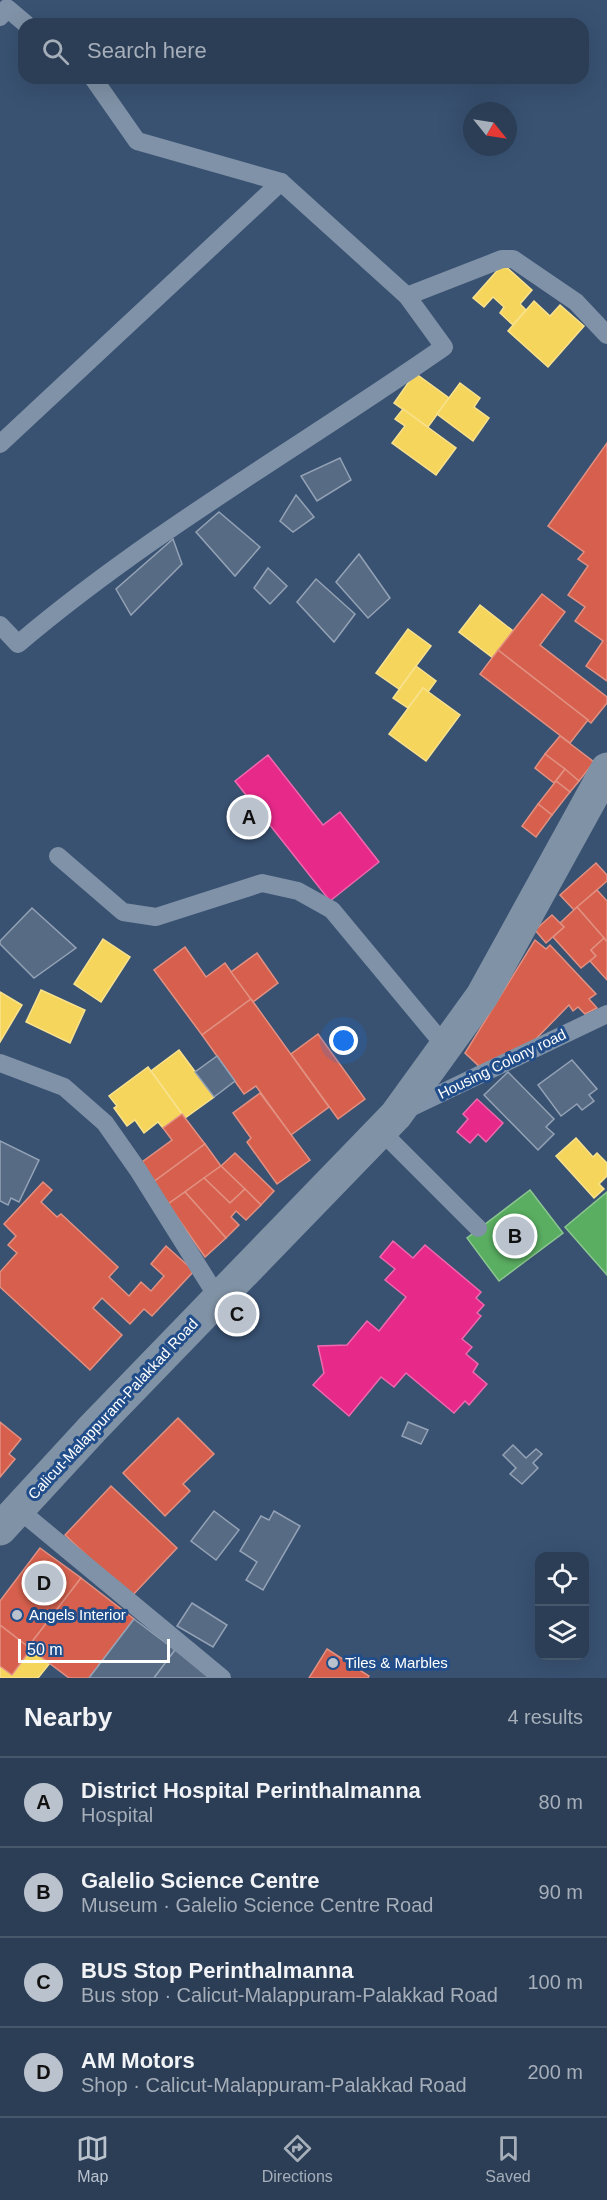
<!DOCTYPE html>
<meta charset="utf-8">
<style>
:root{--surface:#2b3e56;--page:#33455c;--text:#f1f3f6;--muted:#a6aeb9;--line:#47576c;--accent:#bac2ce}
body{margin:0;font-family:Helvetica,sans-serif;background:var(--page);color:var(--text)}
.controls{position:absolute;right:18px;bottom:18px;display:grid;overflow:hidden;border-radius:12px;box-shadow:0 6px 24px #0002}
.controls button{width:54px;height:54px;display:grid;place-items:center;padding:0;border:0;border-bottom:2px solid var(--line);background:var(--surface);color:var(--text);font:30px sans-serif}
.compass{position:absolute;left:463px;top:102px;width:54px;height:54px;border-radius:50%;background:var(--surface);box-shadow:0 6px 24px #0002;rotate:120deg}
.scale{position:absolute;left:18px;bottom:15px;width:152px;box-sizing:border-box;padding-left:6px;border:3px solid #fff;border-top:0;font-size:16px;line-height:21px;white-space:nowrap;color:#fff;-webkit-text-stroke:4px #214e8a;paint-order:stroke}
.you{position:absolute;left:344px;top:1041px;width:21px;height:21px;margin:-15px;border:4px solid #fff;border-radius:50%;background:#1a73e8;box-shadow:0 0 0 9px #1a73e833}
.badge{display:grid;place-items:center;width:39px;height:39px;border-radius:50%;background:var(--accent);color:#111;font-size:20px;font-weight:700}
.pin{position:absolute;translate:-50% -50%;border:3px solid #fff;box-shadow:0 2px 6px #0006}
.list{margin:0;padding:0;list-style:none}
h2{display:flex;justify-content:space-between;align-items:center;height:78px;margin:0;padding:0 24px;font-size:26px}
h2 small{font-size:20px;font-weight:400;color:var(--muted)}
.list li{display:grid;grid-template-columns:39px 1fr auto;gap:18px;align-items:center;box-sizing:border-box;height:90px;padding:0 24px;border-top:2px solid var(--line)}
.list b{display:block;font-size:22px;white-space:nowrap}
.list p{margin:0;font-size:20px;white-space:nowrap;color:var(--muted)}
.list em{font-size:20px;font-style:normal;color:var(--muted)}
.icon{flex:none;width:33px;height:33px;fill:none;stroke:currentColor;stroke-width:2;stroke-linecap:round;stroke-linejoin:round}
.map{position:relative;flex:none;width:607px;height:1678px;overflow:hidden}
.search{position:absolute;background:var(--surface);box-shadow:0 6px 24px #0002;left:18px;right:18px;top:18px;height:66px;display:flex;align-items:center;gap:15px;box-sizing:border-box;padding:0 21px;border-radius:18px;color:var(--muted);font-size:22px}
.sheet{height:438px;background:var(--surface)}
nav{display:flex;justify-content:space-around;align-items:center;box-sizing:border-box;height:84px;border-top:2px solid var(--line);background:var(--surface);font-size:16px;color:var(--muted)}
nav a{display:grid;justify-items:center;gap:3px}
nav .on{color:var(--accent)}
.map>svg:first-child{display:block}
</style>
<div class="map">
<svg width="607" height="1678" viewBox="0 0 607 1678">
<rect width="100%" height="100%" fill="#395272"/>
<g fill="#f6d55c" stroke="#f9e28d" stroke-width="1.5">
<path d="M503,264L532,290L520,304L526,310L513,325L500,313L504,307L493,297L484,307L473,298Z"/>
<path d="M534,301L550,316L560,305L584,326L548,367L508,331Z"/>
<path d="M415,373L449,398L428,427L394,403Z"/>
<path d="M460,383L480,398L474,407L489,418L473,441L437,414Z"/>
<path d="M403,409L456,448L436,475L392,443L405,426L395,419Z"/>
<path d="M480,605L513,631L493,658L459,632Z"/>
<path d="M408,629L431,646L399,689L376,673Z"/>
<path d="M416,666L436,681L428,692L423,688L408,708L393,698Z"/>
<path d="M423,688L460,715L426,761L389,734Z"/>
<path d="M103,939L130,957L101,1002L74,984Z"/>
<path d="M41,990L85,1010L70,1043L26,1022Z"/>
<path d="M0,992L22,1005L0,1042Z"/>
<path d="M179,1050L214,1097L185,1118L151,1071Z"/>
<path d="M148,1067L182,1114L163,1128L158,1122L144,1133L135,1120L127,1126L114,1108L117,1106L109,1096Z"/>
<path d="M576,1138L593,1157L597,1153L607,1163V1176L599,1184L604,1189L594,1198L556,1156Z"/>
<path d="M31,1649L50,1663L38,1678H0V1666L12,1675Z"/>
</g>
<g fill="#d6604d" stroke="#e29082" stroke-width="1.5">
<path d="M607,443V681L586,666L603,641L575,621L585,607L568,595L588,566L578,559L584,552L548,526Z"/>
<path d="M542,594L565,612L540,645L607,697V703L591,723L498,650Z"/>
<path d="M498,650L588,720L570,743L480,674Z"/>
<path d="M560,736L594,762L579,781L545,754Z"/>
<path d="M545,754L565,769L554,783L535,768Z"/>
<path d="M565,769L579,781L570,792L556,781Z"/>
<path d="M556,781L570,792L552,815L538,804Z"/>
<path d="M538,804L552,815L536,837L522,826Z"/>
<path d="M596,863L607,875V881L574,910L560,895Z"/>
<path d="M597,890L607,901V942L577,907Z"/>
<path d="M577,907L604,938L591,950L596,956L581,968L553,937L564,927L560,923Z"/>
<path d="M552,915L564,927L546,943L535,930Z"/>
<path d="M604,938L607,942V980L590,961L596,956L591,950Z"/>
<path d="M535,940L546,949L550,945L596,994L589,999L597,1008L585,1014L578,1007L573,1011L569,1005L529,1046L481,1068L465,1053Z"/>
<path d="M185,947L206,977L225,963L251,999L202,1035L154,970Z"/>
<path d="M257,953L278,983L253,1002L231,972Z"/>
<path d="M251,999L329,1107L291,1135L256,1086L244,1094L202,1035Z"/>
<path d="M318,1034L365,1099L338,1119L291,1054Z"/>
<path d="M260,1093L310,1160L277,1184L247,1142L251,1138L233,1113Z"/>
<path d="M182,1114L205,1144L152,1183L142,1162L172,1140L163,1128Z"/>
<path d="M205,1144L221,1166L168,1204L152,1183Z"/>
<path d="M235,1153L274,1191L261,1205L221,1166Z"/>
<path d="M221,1166L245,1189L230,1203L204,1178Z"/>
<path d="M204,1178L230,1203L245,1189L261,1205L246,1220L236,1211L231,1217L239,1225L226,1238L185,1192Z"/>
<path d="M43,1182L52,1190L41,1202L57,1217L61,1214L118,1267L109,1277L129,1296L141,1282L151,1291L164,1276L151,1264L166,1246L194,1271L152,1316L144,1309L130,1324L102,1298L93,1308L122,1335L90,1370L0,1287V1272L17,1253L8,1245L16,1236L4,1224Z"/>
<path d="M185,1192L226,1238L205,1257L168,1204Z"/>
<path d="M178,1418L214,1454L183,1484L190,1491L165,1516L123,1473Z"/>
<path d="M0,1422L21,1439L9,1454L15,1459L0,1477Z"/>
<path d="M111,1486L177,1548L131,1597L65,1535Z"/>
<path d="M40,1548L81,1578L28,1647L0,1625V1601Z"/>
<path d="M81,1578L134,1619L89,1678H69L28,1647Z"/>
<path d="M0,1625L31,1649L12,1675L0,1666Z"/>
<path d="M327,1649L369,1676L368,1678H309Z"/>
</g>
<g fill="#e7298a" stroke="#ee69ad" stroke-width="1.5">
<path d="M268,755L323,825L340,812L379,862L330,901L235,781Z"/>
<path d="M477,1099L503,1123L486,1142L478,1134L470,1143L457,1132L468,1119L463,1114Z"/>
<path d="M393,1241L413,1258L425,1245L481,1292L476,1298L484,1305L477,1313L481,1316L462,1339L472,1347L466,1354L478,1364L473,1372L487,1384L469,1405L465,1401L454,1413L406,1373L394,1387L381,1377L349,1416L313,1385L324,1373L318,1346L347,1345L367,1321L379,1331L406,1297L385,1280L395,1269L380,1257Z"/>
</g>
<g fill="#5aae61" stroke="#8cc690" stroke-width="1.5">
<path d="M530,1190L563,1233L499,1281L467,1238Z"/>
<path d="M607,1192V1275L565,1227Z"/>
</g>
<g fill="#576b84" stroke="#94a2b5" stroke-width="1.5">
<path d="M340,458L351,480L317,501L301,476Z"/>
<path d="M296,495L314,517L293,532L280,521Z"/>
<path d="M219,512L260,547L235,576L196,532Z"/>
<path d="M173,539L182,564L131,615L116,589Z"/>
<path d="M359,554L390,598L368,618L336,582Z"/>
<path d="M268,568L287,586L270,604L254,588Z"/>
<path d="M316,579L355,614L334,642L297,602Z"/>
<path d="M32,908L76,948L34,978L0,944V941Z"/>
<path d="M217,1056L235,1081L214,1097L195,1072Z"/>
<path d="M572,1060L597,1089L589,1095L594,1101L582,1110L577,1104L561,1116L538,1085Z"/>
<path d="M508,1072L554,1119L546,1127L554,1134L538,1150L484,1095Z"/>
<path d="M0,1141L39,1160L19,1202L11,1198L8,1205L0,1201Z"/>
<path d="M408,1422L428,1430L421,1444L402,1436Z"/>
<path d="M513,1445L526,1458L536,1449L542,1454L533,1463L538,1468L522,1484L510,1474L516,1468L503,1455Z"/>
<path d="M214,1511L239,1530L216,1560L191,1541Z"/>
<path d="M274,1511L300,1526L263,1590L246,1580L257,1562L240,1551L261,1516L269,1520Z"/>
<path d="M192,1603L227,1625L213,1647L177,1626Z"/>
<path d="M134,1619L175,1650L154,1678H89Z"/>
<path d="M175,1650L212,1678H154Z"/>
</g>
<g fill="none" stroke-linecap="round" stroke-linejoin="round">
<g stroke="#8092a7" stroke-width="18">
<path d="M0,17L7,8L26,24"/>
<path d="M93,78L137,141L281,182"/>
<path d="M407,296L502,259H513L576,302L607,335"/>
<path d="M0,444L281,182L407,296L444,347C302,446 150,532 18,644L0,625"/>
<path d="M58,856L123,912L156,917L262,883L298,891L332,910L445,1046"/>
<path d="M0,1063L64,1087L105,1123L138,1170L218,1298"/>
<path d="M406,1110L607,1014"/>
<path d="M381,1131L478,1228"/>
<path d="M18,1509L222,1678"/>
</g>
<path stroke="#8092a5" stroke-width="33" d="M0,1529L94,1427L396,1115L482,996L607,769"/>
</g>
<g fill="#bac2ce" stroke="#214e8a" stroke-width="2">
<circle cx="17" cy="1615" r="6"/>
<circle cx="333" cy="1663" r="6"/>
</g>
<g text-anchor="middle" stroke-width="6" stroke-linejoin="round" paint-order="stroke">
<g font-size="15" fill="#fff" stroke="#214e8a">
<text transform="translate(502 1064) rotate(-26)" y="5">Housing Colony road</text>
<text transform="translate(113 1409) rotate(-47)" y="5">Calicut-Malappuram-Palakkad Road</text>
</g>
<g font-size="15" fill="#fff" stroke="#214e8a" text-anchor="start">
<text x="29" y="1620">Angels Interior</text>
<text x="345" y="1668">Tiles &amp; Marbles</text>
</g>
</g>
</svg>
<div class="controls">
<button><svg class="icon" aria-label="locate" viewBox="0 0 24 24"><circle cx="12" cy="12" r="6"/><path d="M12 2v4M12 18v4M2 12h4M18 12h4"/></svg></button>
<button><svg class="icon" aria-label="layers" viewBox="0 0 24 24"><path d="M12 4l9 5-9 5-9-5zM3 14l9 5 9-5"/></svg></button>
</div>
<svg class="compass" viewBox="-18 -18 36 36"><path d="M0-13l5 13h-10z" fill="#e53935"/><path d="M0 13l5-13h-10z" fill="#a6aeb9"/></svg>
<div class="scale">50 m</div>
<div class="you"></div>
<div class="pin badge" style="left:249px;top:817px">A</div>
<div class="pin badge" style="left:515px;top:1236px">B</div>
<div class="pin badge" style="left:237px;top:1314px">C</div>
<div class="pin badge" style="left:44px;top:1583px">D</div>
<div class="search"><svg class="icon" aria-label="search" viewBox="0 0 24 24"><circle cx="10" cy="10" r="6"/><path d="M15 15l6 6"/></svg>Search here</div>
</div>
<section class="sheet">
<h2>Nearby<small>4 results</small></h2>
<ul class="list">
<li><span class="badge">A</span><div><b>District Hospital Perinthalmanna</b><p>Hospital</p></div><em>80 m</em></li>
<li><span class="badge">B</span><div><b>Galelio Science Centre</b><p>Museum · Galelio Science Centre Road</p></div><em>90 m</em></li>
<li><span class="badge">C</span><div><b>BUS Stop Perinthalmanna</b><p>Bus stop · Calicut-Malappuram-Palakkad Road</p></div><em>100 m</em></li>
<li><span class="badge">D</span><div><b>AM Motors</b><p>Shop · Calicut-Malappuram-Palakkad Road</p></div><em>200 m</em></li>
</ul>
</section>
<nav>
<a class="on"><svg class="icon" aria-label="map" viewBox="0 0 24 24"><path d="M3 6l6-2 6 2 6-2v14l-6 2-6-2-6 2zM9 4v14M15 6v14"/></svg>Map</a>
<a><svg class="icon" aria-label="directions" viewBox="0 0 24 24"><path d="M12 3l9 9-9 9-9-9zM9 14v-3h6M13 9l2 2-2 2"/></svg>Directions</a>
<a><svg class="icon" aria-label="saved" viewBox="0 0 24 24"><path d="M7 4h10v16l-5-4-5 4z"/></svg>Saved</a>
</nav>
